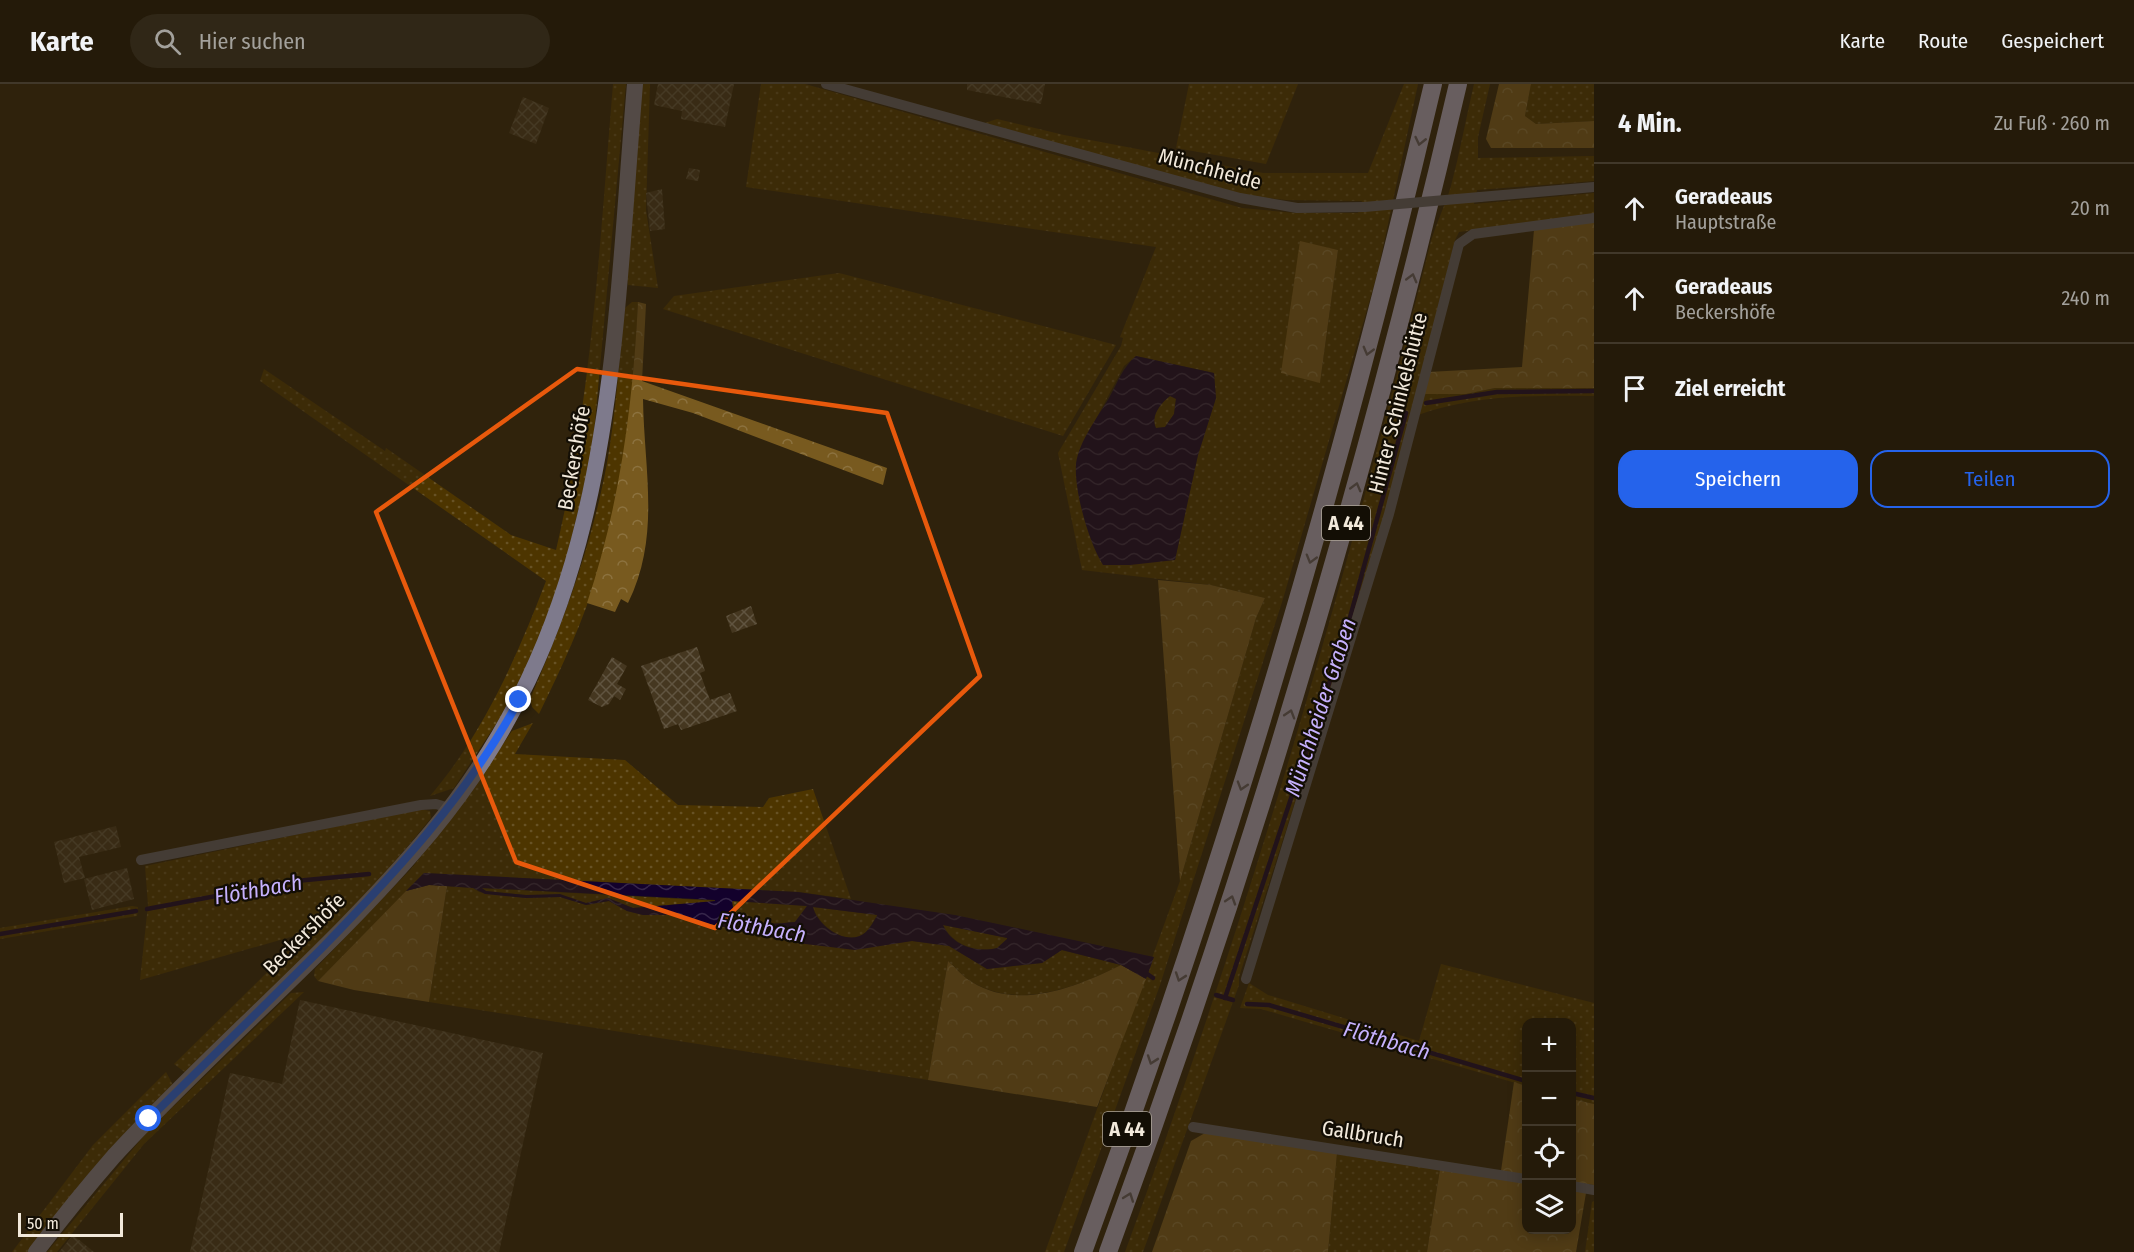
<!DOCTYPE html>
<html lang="de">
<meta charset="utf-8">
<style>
:root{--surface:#241a09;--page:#302717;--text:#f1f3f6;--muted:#a3a19c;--line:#41382a;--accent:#2563eb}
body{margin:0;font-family:"Fira Sans Condensed",sans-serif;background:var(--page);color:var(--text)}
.controls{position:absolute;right:18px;bottom:18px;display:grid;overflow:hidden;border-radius:12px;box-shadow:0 3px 15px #0003}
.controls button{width:54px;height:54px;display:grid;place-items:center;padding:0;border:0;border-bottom:2px solid var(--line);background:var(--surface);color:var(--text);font:30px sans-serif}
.scale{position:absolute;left:18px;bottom:15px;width:105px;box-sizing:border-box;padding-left:6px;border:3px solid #f2e9db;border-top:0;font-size:16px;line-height:21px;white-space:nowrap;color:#f2e9db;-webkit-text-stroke:4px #130e05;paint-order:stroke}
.stop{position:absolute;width:18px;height:18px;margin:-14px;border:4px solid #2563eb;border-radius:50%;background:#fff}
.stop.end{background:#2563eb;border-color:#fff;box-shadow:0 2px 6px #0008}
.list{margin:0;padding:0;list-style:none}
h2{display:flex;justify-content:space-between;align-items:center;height:78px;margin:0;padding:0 24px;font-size:26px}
h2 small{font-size:20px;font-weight:400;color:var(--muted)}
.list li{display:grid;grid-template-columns:39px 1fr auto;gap:18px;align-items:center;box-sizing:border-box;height:90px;padding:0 24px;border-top:2px solid var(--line)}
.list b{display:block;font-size:22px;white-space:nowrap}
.list p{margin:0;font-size:20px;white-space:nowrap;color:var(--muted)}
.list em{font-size:20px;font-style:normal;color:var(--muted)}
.actions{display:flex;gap:12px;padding:18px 24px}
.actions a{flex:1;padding:14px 0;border:2px solid var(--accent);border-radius:18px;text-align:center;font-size:21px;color:var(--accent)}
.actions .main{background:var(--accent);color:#fff}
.icon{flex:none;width:33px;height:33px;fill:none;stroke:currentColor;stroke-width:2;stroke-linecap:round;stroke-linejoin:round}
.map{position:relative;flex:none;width:1594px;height:1168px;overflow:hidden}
header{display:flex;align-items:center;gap:36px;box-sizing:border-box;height:84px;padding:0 30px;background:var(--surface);border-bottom:2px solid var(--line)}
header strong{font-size:28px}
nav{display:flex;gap:33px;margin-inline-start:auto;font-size:21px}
.search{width:420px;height:54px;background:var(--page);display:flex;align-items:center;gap:15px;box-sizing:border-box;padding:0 21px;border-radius:33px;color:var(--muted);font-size:22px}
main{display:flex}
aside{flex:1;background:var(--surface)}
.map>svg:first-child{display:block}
</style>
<header>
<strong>Karte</strong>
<div class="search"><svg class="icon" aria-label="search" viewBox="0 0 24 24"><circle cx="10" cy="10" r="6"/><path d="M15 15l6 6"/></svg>Hier suchen</div>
<nav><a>Karte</a><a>Route</a><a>Gespeichert</a></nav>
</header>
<main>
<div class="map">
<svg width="1594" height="1168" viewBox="0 0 1594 1168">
<defs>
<pattern id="grass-dots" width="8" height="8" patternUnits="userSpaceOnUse" patternTransform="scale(1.5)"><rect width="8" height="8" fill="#4d3500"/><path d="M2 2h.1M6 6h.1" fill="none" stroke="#675225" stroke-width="1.8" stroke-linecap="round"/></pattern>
<pattern id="forest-crowns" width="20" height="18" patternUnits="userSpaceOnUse" patternTransform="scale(1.5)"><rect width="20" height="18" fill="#785a1f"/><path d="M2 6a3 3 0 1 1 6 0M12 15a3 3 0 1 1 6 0" fill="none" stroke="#8c723f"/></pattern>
<pattern id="water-waves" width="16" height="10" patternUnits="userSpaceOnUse" patternTransform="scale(1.5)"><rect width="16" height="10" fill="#13012c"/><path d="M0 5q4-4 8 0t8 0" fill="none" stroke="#36264a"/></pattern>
<pattern id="building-cross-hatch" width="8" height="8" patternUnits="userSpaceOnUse" patternTransform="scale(1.5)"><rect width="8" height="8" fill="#453720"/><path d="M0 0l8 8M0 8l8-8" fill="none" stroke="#605440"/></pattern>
</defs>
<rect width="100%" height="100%" fill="#30230c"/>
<g fill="url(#grass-dots)" fill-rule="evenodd">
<path d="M613,0H626L592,370L559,505L517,608L454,704L430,712C483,650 517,573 546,497L260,297L264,285L385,367L386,364L511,451L556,466C592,313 600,156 613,0Z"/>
<path d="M641,0H650L646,126L658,204L628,201L626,189Z"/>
<path d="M761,0H805L1242,124L1295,129H1358L1362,117L1286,116L1241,111L985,39L997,35L1064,51L1263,89H1368L1404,0H1418L1377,191L1283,515L1160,901L1064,1168H1045L1180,797L1256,534L1265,514L1211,501L1082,486L1058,369L1121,262L1123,254L1120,253L1156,163L746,103ZM1300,158L1338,166L1320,299ZM1136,272L1214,289L1216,314L1198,371L1175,476L1079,408L1076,379L1086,354L1124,282Z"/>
<path d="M1189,0H1298L1266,80L1176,64Z"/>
<path d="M1474,0H1490L1478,53V74L1594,72V97L1477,106L1474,120L1594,109V130L1459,148L1455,156L1394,398L1349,549L1239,893V901L1143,1168H1125C1246,840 1344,504 1429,165C1434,143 1445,123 1451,102C1460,68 1466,34 1474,0Z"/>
<path d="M1531,0H1594V37L1536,40L1525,32Z"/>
<path d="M839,189L1116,261L1063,352L663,225L674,212Z"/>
<path d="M632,218H638C634,309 624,399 598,487C584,536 562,583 539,630L532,623L530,615C563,539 592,461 607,379C616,329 619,276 625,224Z"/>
<path d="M1495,304H1594V312C1534,311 1475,311 1418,331L1423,310H1466Z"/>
<path d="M1170,312L1176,314L1174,330L1165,343L1156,344C1150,332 1161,319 1170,312Z"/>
<path d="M533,639L515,670L625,676L678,721L763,723L769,714L813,705L851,815L798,808L424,789L318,897L314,892L315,885L411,785L455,729L512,647Z"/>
<path d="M420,725L430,727L431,734C358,826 271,906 186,989L174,980L308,848L140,896L148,821L145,782Z"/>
<path d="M447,802L473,804L479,808L526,814L560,813L586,821L609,817L627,827L643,831H669L797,859L888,860L912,857L949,862L987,885L1042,879L1061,866L1121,881C1077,903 1019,926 972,898C963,893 956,883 948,877L928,996L429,918Z"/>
<path d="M480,804L720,817L633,824L608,814L586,819L560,811H526L486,807Z"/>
<path d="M732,817L807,822L795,838C773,840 753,843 734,829Z"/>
<path d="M132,822L138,823L137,832L0,855V844Z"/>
<path d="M813,823L877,831C874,836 871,843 866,848C848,865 818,841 813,823Z"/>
<path d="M943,841L1008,854L998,864C976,869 953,861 943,841Z"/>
<path d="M1441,880L1594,919V1020L1572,1015V938H1526V1002L1261,925L1240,924L1249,899L1268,911L1419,957Z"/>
<path d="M304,908L144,1060L57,1168H47L148,1047L291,909Z"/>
<path d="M166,988L173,1001L28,1168H12L93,1061Z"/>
<path d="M1337,1069L1440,1085L1427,1168H1328Z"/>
<path d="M1594,1117V1168H1585L1592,1118Z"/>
</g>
<g fill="url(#forest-crowns)">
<path d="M1499,0H1531L1525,32L1536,40L1594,37V64H1491L1486,55Z"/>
<path d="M1594,138V304H1495L1466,310H1423L1428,288L1522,283L1534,146Z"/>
<path d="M1300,157L1338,166L1320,299L1281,289Z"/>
<path d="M638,218L646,220L642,297L887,384L883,401L693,329L643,315C644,386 661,452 628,519L621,515L615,528L587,519C620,421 633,320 638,218Z"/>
<path d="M1158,496L1211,501L1265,514L1256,534L1180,797Z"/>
<path d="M429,801L447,802L429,918L354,906L318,897L406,807Z"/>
<path d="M948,877C955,883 963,893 972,898C1018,927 1077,903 1121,881L1146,895L1097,1023L928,996Z"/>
<path d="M1514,998L1526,1002V1091L1501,1087Z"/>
<path d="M1572,1015L1594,1020V1101L1572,1098Z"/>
<path d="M1205,1049L1337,1069L1328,1168H1152L1191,1057Z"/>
<path d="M1440,1085L1526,1099V1146H1572V1106L1586,1109L1576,1168H1427Z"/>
</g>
<g fill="url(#water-waves)" fill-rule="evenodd">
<path d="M1136,272L1214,289L1216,314L1198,371L1175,476L1130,481H1103C1089,459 1074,407 1076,380C1079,357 1098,333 1109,314C1118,298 1122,284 1136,272ZM1170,312L1176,315L1174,330L1165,343L1156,344C1150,332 1161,319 1170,312Z"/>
<path d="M424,789L798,808L955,831L1154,873L1146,895L1121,881L1062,866L1042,879L987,885L949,862L912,857L855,866L797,859L669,831H643L627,827L609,817L586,821L560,813L526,814L485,810L473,804L429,801L406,807ZM482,804L715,816V817L633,824L608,814L586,819L560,810L526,811L486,807ZM732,818L733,817L807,822L795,838C773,840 753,843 734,829ZM813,823L877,831V832C874,837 870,844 866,848C848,864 817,842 813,823ZM943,841L1007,854V855L997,864C977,869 952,862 943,841Z"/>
</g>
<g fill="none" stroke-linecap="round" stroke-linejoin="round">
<g stroke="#13012c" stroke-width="4.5">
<path d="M1426,319L1497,308L1594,307"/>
<path d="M147,825L296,797L369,790"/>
<path d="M0,850L136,827"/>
<path d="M1143,887L1153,894"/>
<path d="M1216,911L1233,916"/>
<path d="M1225,914L1346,548L1406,329"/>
<path d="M1247,920L1269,921L1526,997"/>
<path d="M1572,1009L1594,1014"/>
</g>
</g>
<g fill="url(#building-cross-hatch)">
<path d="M658,0H734L725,43L681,35L682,27L654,21Z"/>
<path d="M967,0H1045L1041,20L967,6Z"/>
<path d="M523,13L549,24L536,60L509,49Z"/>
<path d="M689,84L700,86L698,97L686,95Z"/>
<path d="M662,105L665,145L650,147L646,109Z"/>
<path d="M751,522L757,540L732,549L726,532Z"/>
<path d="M697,563L705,587L700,589L710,616L730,609L737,627L681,646L678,640L664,645L641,582Z"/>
<path d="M612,573L627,582L617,600L626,605L620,616L614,612L609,620L602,623L588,616Z"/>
<path d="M116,742L121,763L79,773L85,794L64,799L54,758Z"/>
<path d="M127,784L134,815L92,826L84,795Z"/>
<path d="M300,916L543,969L499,1168H190L230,989L282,1000Z"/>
<path d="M73,1151L94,1168H59Z"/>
</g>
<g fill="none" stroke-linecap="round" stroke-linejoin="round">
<g stroke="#5e5c67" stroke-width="10">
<path d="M826,0L1240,114L1297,124L1364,123"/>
<path d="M1480,113L1594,103"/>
<path d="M141,776L421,721L436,720L449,724"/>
<path d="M1246,895L1389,430L1459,160L1473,150L1594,134"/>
<path d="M1193,1043L1526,1095"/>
<path d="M1572,1102L1594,1106"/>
</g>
<path stroke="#7e7a8c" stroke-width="16" d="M36,1168C61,1135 87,1103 114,1072C216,961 334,864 431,748C616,525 612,272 635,0"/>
<g stroke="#ada6c3" stroke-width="18">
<path d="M1083,1168C1224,786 1340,396 1433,0"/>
<path d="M1108,1168C1249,786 1366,396 1458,0"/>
</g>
<path stroke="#5e5c67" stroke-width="10" d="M1364,123L1480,113"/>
</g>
<defs><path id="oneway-chevron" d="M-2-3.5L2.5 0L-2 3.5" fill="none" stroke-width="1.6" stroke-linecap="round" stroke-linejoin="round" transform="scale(1.5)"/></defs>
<g stroke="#605a64">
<use href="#oneway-chevron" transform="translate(1420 57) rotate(103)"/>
<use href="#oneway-chevron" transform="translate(1412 194) rotate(-75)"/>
<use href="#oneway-chevron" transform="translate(1368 267) rotate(105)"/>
<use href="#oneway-chevron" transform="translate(1356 403) rotate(-75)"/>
<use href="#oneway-chevron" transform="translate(1311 475) rotate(106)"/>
<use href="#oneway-chevron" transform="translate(1290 630) rotate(-73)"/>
<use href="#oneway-chevron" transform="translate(1242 702) rotate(107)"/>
<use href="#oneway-chevron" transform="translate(1231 816) rotate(-72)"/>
<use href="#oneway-chevron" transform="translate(1180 893) rotate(109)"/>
<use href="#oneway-chevron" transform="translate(1152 976) rotate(109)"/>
<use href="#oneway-chevron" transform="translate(1129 1113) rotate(-70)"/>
</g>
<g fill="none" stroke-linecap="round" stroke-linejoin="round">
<path stroke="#2563eb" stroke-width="8" d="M149,1035C206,979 264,922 321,865C396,788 467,712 519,616"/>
</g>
<path d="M0 0H1594V1168H0ZM577,285L887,329L980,592L715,844L516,778L376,428Z" fill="#30230c" fill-opacity=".55" fill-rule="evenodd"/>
<path fill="none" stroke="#e8590c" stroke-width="4.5" stroke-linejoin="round" d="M577,285L887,329L980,592L715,844L516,778L376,428Z"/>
<g text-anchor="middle" stroke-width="4.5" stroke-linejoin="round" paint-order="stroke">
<g fill="#130e05" stroke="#afa79b" stroke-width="1.5">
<rect x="1322" y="422" width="48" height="34" rx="4.5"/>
<rect x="1103" y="1028" width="48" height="34" rx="4.5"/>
</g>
<g font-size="20" font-weight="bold" fill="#f2e9db">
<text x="1346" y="446">A 44</text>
<text x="1127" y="1052">A 44</text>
</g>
<g font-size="21" fill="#f2e9db" stroke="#130e05">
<text transform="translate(1210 85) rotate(15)" y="7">Münchheide</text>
<text transform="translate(1398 319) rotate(-76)" y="7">Hinter Schinkelshütte</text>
<text transform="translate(574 374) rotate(-80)" y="7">Beckershöfe</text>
<text transform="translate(304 850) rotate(-45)" y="7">Beckershöfe</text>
<text transform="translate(1363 1050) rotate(9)" y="7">Gallbruch</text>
</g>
<g font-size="22" font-style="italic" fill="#c6b1fe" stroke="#130e05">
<text transform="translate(1320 623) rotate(-72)" y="8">Münchheider Graben</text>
<text transform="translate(258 805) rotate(-10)" y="8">Flöthbach</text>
<text transform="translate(762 843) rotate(10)" y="8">Flöthbach</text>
<text transform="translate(1387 956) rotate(16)" y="8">Flöthbach</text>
</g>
</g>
</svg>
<div class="controls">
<button>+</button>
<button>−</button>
<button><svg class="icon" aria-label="locate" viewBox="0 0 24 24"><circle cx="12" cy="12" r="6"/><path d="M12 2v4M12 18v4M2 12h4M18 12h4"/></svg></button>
<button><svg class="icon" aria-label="layers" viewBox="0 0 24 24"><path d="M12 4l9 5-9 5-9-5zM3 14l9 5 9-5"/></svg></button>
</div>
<div class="scale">50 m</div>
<div class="stop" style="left:149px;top:1035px"></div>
<div class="stop end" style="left:519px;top:616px"></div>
</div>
<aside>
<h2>4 Min.<small>Zu Fuß · 260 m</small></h2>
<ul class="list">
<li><svg class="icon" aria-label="ahead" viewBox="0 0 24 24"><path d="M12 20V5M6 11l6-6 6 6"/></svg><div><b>Geradeaus</b><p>Hauptstraße</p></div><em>20 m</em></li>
<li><svg class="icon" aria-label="ahead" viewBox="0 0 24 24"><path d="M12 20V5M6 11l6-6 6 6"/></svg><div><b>Geradeaus</b><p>Beckershöfe</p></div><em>240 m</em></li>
<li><svg class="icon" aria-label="arrive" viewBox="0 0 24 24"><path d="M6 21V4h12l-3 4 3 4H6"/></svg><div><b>Ziel erreicht</b></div></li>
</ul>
<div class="actions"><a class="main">Speichern</a><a>Teilen</a></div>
</aside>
</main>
